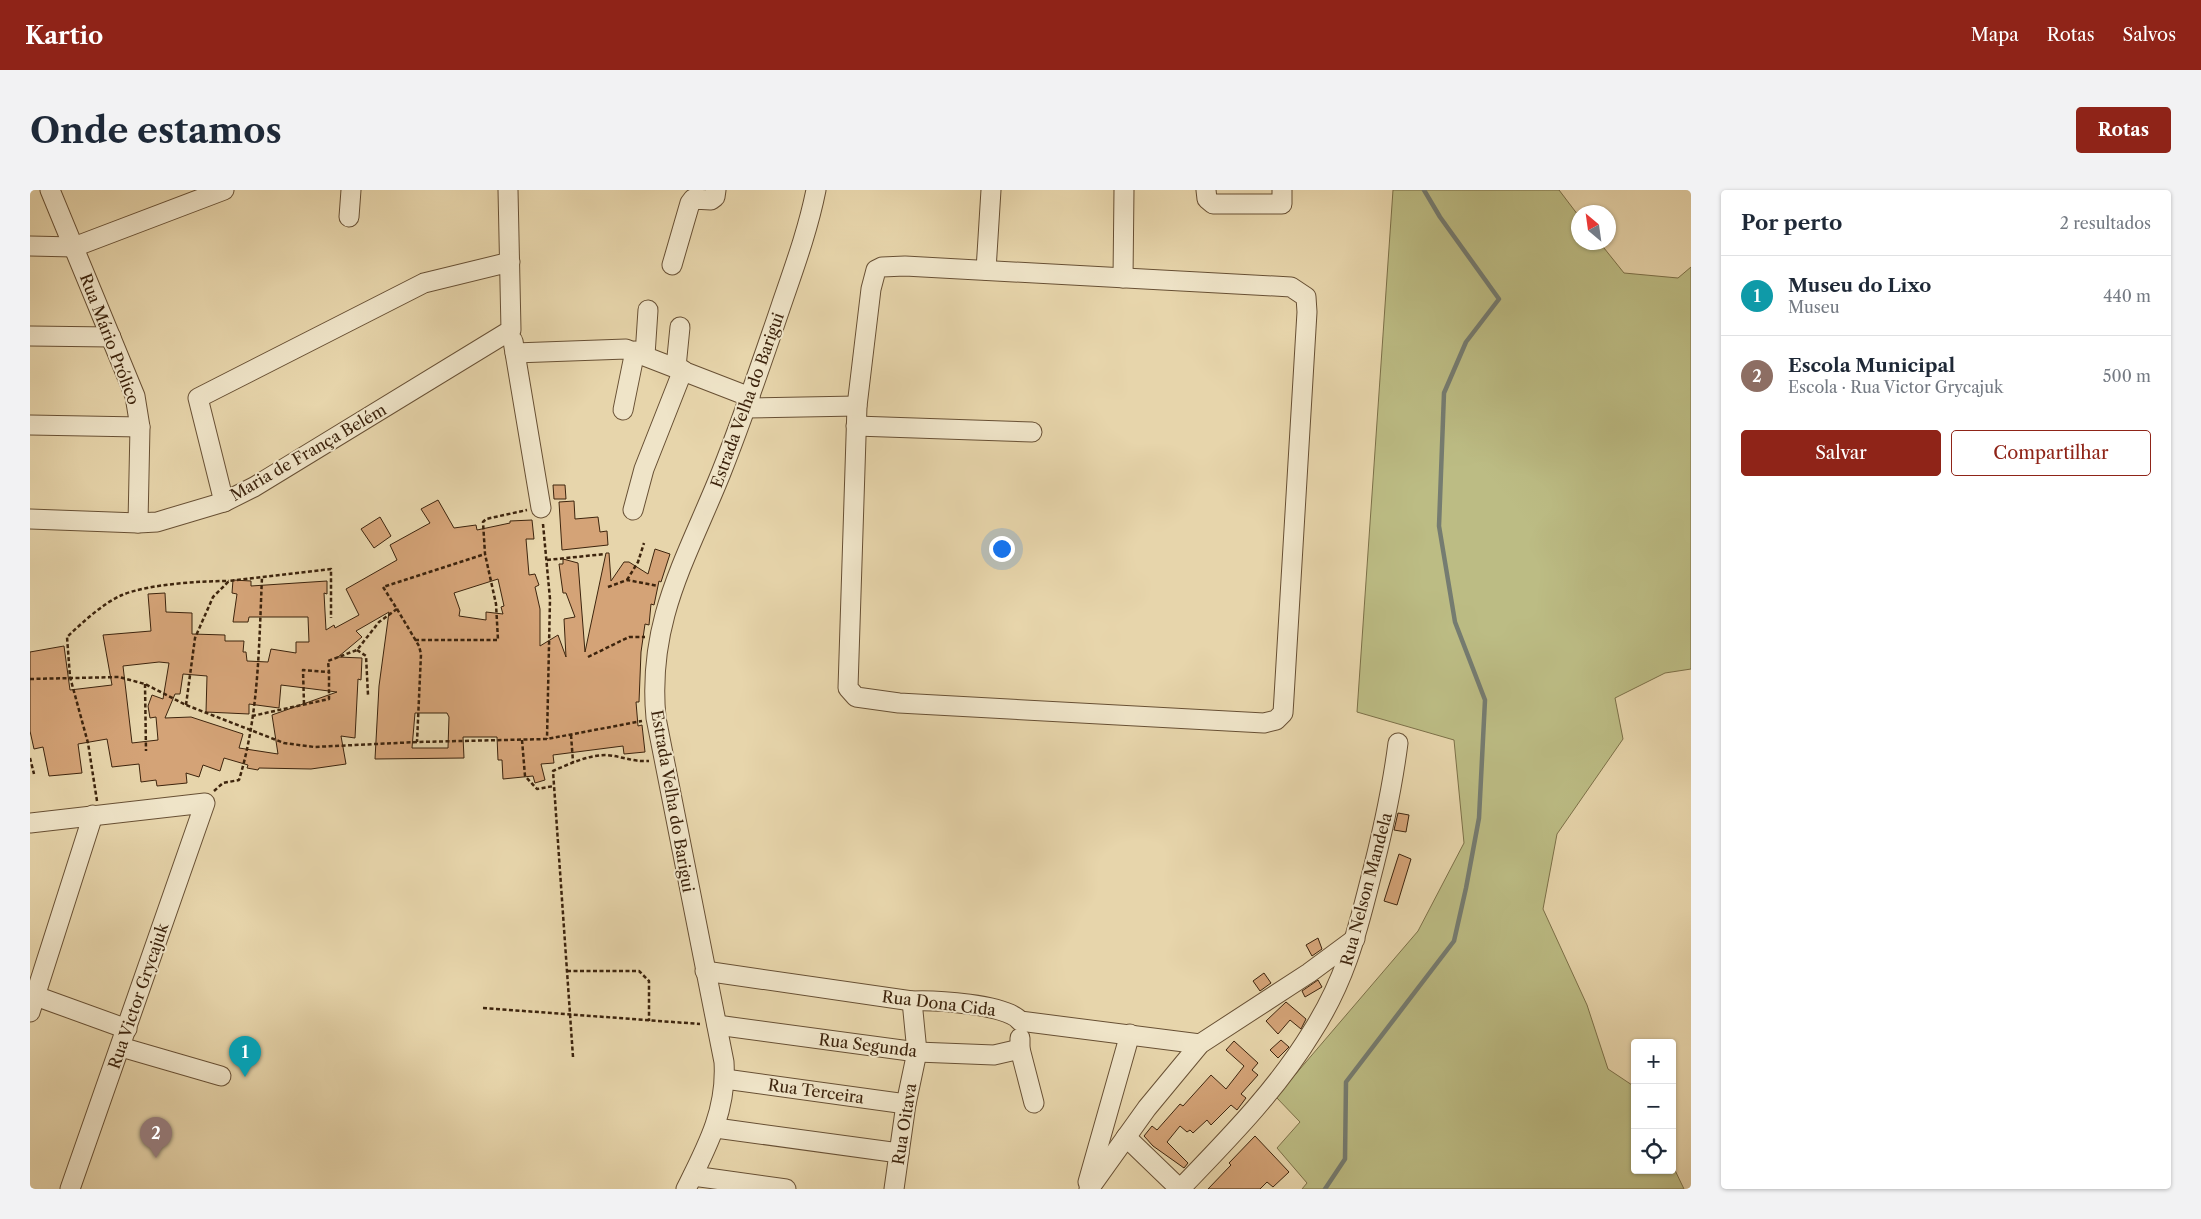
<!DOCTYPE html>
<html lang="pt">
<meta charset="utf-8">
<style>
:root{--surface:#fff;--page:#f2f2f3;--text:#1f2937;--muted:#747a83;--line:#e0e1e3;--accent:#8f2418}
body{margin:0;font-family:"Libre Caslon Text",serif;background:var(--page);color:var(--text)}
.controls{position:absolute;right:15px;bottom:15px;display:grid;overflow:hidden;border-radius:5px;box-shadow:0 1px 4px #0004}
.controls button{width:45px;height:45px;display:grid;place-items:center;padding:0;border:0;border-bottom:1px solid var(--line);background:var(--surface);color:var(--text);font:25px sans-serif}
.compass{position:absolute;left:1541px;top:15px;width:45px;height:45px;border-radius:50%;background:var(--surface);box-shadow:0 1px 4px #0004;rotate:331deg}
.you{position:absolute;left:971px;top:358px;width:18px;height:18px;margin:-12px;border:4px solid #fff;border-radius:50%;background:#1a73e8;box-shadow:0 0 0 8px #1a73e833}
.badge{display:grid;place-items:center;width:32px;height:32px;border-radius:50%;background:var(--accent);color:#fff;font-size:16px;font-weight:700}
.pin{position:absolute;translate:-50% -41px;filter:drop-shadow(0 1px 2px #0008)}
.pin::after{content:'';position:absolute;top:26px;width:18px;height:15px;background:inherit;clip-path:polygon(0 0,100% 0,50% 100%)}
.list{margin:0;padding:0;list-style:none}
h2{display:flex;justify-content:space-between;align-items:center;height:65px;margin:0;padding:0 20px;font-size:21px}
h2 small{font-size:16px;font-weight:400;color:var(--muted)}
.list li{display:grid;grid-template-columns:32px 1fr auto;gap:15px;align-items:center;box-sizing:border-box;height:80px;padding:0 20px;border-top:1px solid var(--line)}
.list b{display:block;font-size:19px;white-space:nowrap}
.list p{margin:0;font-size:16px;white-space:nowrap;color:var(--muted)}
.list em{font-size:16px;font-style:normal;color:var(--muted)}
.actions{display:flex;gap:10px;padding:15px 20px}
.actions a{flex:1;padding:11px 0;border:1px solid var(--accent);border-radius:5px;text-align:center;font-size:18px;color:var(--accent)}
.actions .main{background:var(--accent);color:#fff}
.icon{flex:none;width:28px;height:28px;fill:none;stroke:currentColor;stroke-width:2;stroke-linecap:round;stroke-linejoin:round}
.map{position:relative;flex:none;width:1661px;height:999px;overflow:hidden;border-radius:5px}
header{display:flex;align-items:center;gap:30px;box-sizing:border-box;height:70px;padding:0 25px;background:var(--accent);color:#fff}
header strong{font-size:24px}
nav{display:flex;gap:28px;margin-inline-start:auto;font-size:18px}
.intro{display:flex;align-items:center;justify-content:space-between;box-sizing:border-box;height:120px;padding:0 30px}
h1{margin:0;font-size:35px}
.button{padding:12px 22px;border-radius:5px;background:var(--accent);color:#fff;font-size:18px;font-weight:700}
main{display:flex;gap:30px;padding:0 30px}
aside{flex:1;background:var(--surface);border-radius:5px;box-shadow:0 1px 4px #0004}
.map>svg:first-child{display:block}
</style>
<header>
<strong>Kartio</strong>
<nav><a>Mapa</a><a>Rotas</a><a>Salvos</a></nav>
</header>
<div class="intro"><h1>Onde estamos</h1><a class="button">Rotas</a></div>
<main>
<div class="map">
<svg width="1661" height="999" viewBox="0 0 1661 999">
<rect width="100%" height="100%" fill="#e7d5ab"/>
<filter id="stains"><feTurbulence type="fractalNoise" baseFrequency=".004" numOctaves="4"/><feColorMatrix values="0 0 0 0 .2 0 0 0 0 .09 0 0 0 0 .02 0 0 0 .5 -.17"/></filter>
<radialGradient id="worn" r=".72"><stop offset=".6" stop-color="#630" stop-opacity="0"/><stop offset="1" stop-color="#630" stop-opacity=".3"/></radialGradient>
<path fill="#bcbc84" stroke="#7c7048" d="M1363,0H1529L1548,25V52L1570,53L1594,83L1648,88L1661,77V479L1635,483L1585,508L1593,549L1527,644L1513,719L1557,815L1578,879L1605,897V980H1642V974L1654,999H1272L1277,993L1247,958L1270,932L1246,907L1388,741L1434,653L1424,550L1327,522Z"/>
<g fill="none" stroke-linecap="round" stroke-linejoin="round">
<path stroke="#757c71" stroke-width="4.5" d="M1295,999L1315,969L1316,892L1424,751L1436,698L1449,628L1455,510L1425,432L1409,336L1414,203L1436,152L1469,109L1410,27L1394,0"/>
</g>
<g fill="#d4a377" stroke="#3d240d" fill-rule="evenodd">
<path d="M523,295H535L536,309H524Z"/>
<path d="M408,310L424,338L446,335L447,340L480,333V331L502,330L504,349H496L499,385L505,384L509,395L505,397L510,419V456L528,445L536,467L534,429L545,427L536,403H533L529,374H533V369L548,373L555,462L576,363H579L581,391L594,372H599L618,384L625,359L640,364L631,392L629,391L624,415L621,414L619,435L615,434L611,462L609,512H606L608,536L612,535L615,562L594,564L593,556L523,565L524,573L511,574L515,590L505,593L503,586L473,589L472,570H468L467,547H433L434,568L345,569L349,496L359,422L326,441L332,447L308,467L332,468L331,490L328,489L325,548L311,546L316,574L281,579L229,578L228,580L217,578L218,575L194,568L190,581L173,575L169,587L156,583L157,593L127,596L126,590L111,592L109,574L82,577L77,549L48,554L52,583L19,586L13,557L4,559L0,541V462L34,456L40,500L82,495L73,445L121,441L118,404L135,403L136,422L162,423V444L195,445V451H214L213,462H216L217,471L238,472L241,459L266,463V452H279L278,427H219L218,432H203L207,404L202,403L203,390L221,391V396L297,391V404L294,403L296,440L304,435L305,438L329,425L316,399L367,370L360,355L400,333L391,319ZM468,389L474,416L471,417L473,424L456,422V430L429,426L430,420L424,403ZM129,472L139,473L133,509L122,505L118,516L120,528L126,527L128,550L102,553L93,476ZM153,484L177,486L176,522L219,524V514L249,518L251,495L307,502L242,525L248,564L209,558L213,544L161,527L135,528L145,504H150ZM385,523H417L419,527L418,558H382Z"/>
<path d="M544,311L545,329L568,327L570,342L577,341L578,355L532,360L529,312Z"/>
<path d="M350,327L361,346L344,358L331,339Z"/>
<path d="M1368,623L1379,625L1376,642L1364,640Z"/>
<path d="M1369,664L1381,669L1367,715L1354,711Z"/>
<path d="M1288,748L1292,759L1282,766L1276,755Z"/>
<path d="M1234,783L1241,793L1230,801L1223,791Z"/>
<path d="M1288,790L1292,797L1275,807L1272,801Z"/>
<path d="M1256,812L1276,829L1271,839L1260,830L1248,844L1236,831Z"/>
<path d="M1251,850L1259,857L1248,868L1240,860Z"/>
<path d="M1204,851L1228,873L1222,880L1228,885L1211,904L1216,908L1207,920L1201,915L1181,935L1177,930L1163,943L1160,940L1157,942L1150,936L1137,952L1158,973L1154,978L1123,956L1114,946L1122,936L1127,940L1150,914L1153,916L1181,885L1196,899L1214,876L1196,860Z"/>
<path d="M1225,946L1259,982L1243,997L1237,992L1230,999H1178L1201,975L1199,973Z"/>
</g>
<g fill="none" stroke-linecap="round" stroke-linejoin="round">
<g stroke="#685034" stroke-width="21">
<g id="minor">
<path d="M20,0L105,206L110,237L108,333"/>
<path d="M478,0L481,140L224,297L194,312L168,208L394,93L480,72"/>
<path d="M1176,0L1177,9L1183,14H1252V0"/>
<path d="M319,27L321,0"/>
<path d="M0,56L44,57L194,0"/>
<path d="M642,75L660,13L663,9L681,10L685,7L686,0"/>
<path d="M875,76L1261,97L1276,107L1277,122L1254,507L1253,523L1246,530L1234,533L869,513L826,507L818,498L827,216L841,99L846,80L852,77Z"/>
<path d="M956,80L961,0"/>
<path d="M1093,88L1094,0"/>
<path d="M0,146L81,147"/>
<path d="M483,151L511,318"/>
<path d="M485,163L596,159L720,207"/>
<path d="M615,165L618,120"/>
<path d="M646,177L650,137"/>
<path d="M716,218L827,216"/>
<path d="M593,220L605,161"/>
<path d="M0,235L110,237"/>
<path d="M826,236L1002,242"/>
<path d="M603,320L614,279L653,180"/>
<path d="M0,329L108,333L127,332L194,312"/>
<path d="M0,633L175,613L40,999"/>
<path d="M675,781L882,811C904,810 977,814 990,831L1170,854"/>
<path d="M0,804L97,839"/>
<path d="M0,822L63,625"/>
<path d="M687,835L887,862L964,865L990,859"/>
<path d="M990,848V859L1004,913"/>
<path d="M91,857L191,886"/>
<path d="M695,889L876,914"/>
<path d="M686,938L869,963"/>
<path d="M1096,947L1150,999"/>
<path d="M663,986L756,999"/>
<path d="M1058,992L1100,844"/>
<path d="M656,999C677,957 697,920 694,872L626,528C617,431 656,370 691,283C713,228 732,172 751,116C764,78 778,40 786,0"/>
<path d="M864,999L876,914L887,862L882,811"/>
<path d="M1059,999L1117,918L1170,854L1279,783L1325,749"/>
<path d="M1150,999C1197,950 1246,901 1282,842C1314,792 1326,747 1340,691C1352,645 1362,600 1368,553"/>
</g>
</g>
<g stroke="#3d240d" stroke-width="2.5" stroke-dasharray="4 2.5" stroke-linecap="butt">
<path d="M513,334L520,409L517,549"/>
<path d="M517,370L575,364"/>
<path d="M597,390L608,372L614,353"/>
<path d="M578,397L597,390L628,396"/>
<path d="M367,419L389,456L391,464L387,552"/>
<path d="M385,450H468L466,414L455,364L453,332L456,329L497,320"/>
<path d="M327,460L336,466L338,505"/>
<path d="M558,467L599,447H615"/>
<path d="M0,489L89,487L115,494L156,515L254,553L284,557L387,552L517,549L612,531"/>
<path d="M115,494L116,561"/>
<path d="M274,514L273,480L299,482L298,471L327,460L349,432L367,419L353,397L455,364"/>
<path d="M156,515L165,448L183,407L199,391L301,379V428"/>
<path d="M222,526L299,509V482"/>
<path d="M541,545L543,572"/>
<path d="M492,550L495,586L507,599L524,596"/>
<path d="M0,568L4,584"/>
<path d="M184,601L193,593L209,590C229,525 229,454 232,387"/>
<path d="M67,611L58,553L40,487L37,447C53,432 72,414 92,405C119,394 170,391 199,391"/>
<path d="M537,781H609L619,791V831"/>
<path d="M453,818L670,834"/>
<path d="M543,867L523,581C539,574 558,565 576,565C591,566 602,572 619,571"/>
</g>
<use href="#minor" stroke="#efe4c8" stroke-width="19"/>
</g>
<g text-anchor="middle" stroke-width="4" stroke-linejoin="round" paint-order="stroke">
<g font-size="16" fill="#3d240d" stroke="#efe4c8">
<text transform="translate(80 149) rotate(69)" y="6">Rua Mário Prólico</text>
<text transform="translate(717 210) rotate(-70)" y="6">Estrada Velha do Barigui</text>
<text transform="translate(278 262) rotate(-30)" y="6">Maria de França Belém</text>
<text transform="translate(643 611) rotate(80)" y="6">Estrada Velha do Barigui</text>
<text transform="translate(1336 699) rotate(-75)" y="6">Rua Nelson Mandela</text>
<text transform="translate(108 806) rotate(-71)" y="6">Rua Victor Grycajuk</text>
<text transform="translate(909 813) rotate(7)" y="6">Rua Dona Cida</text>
<text transform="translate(838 855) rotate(7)" y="6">Rua Segunda</text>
<text transform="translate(786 901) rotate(8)" y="6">Rua Terceira</text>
<text transform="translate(874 934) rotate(-81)" y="6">Rua Oitava</text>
</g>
</g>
<rect width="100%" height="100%" filter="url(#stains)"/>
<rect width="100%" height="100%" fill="url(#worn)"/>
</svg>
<div class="controls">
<button>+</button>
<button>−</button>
<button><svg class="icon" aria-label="locate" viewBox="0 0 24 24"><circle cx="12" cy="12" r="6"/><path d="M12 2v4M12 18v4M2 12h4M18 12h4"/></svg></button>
</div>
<svg class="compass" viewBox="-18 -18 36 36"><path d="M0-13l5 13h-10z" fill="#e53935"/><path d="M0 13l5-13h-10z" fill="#747a83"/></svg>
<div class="you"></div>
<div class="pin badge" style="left:215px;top:887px;background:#0f9aa8">1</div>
<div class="pin badge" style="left:126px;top:968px;background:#8d6e63">2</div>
</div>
<aside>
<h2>Por perto<small>2 resultados</small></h2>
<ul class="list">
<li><span class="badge" style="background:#0f9aa8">1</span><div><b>Museu do Lixo</b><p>Museu</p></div><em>440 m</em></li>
<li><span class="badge" style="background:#8d6e63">2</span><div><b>Escola Municipal</b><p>Escola · Rua Victor Grycajuk</p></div><em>500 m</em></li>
</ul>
<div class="actions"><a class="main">Salvar</a><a>Compartilhar</a></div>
</aside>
</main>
